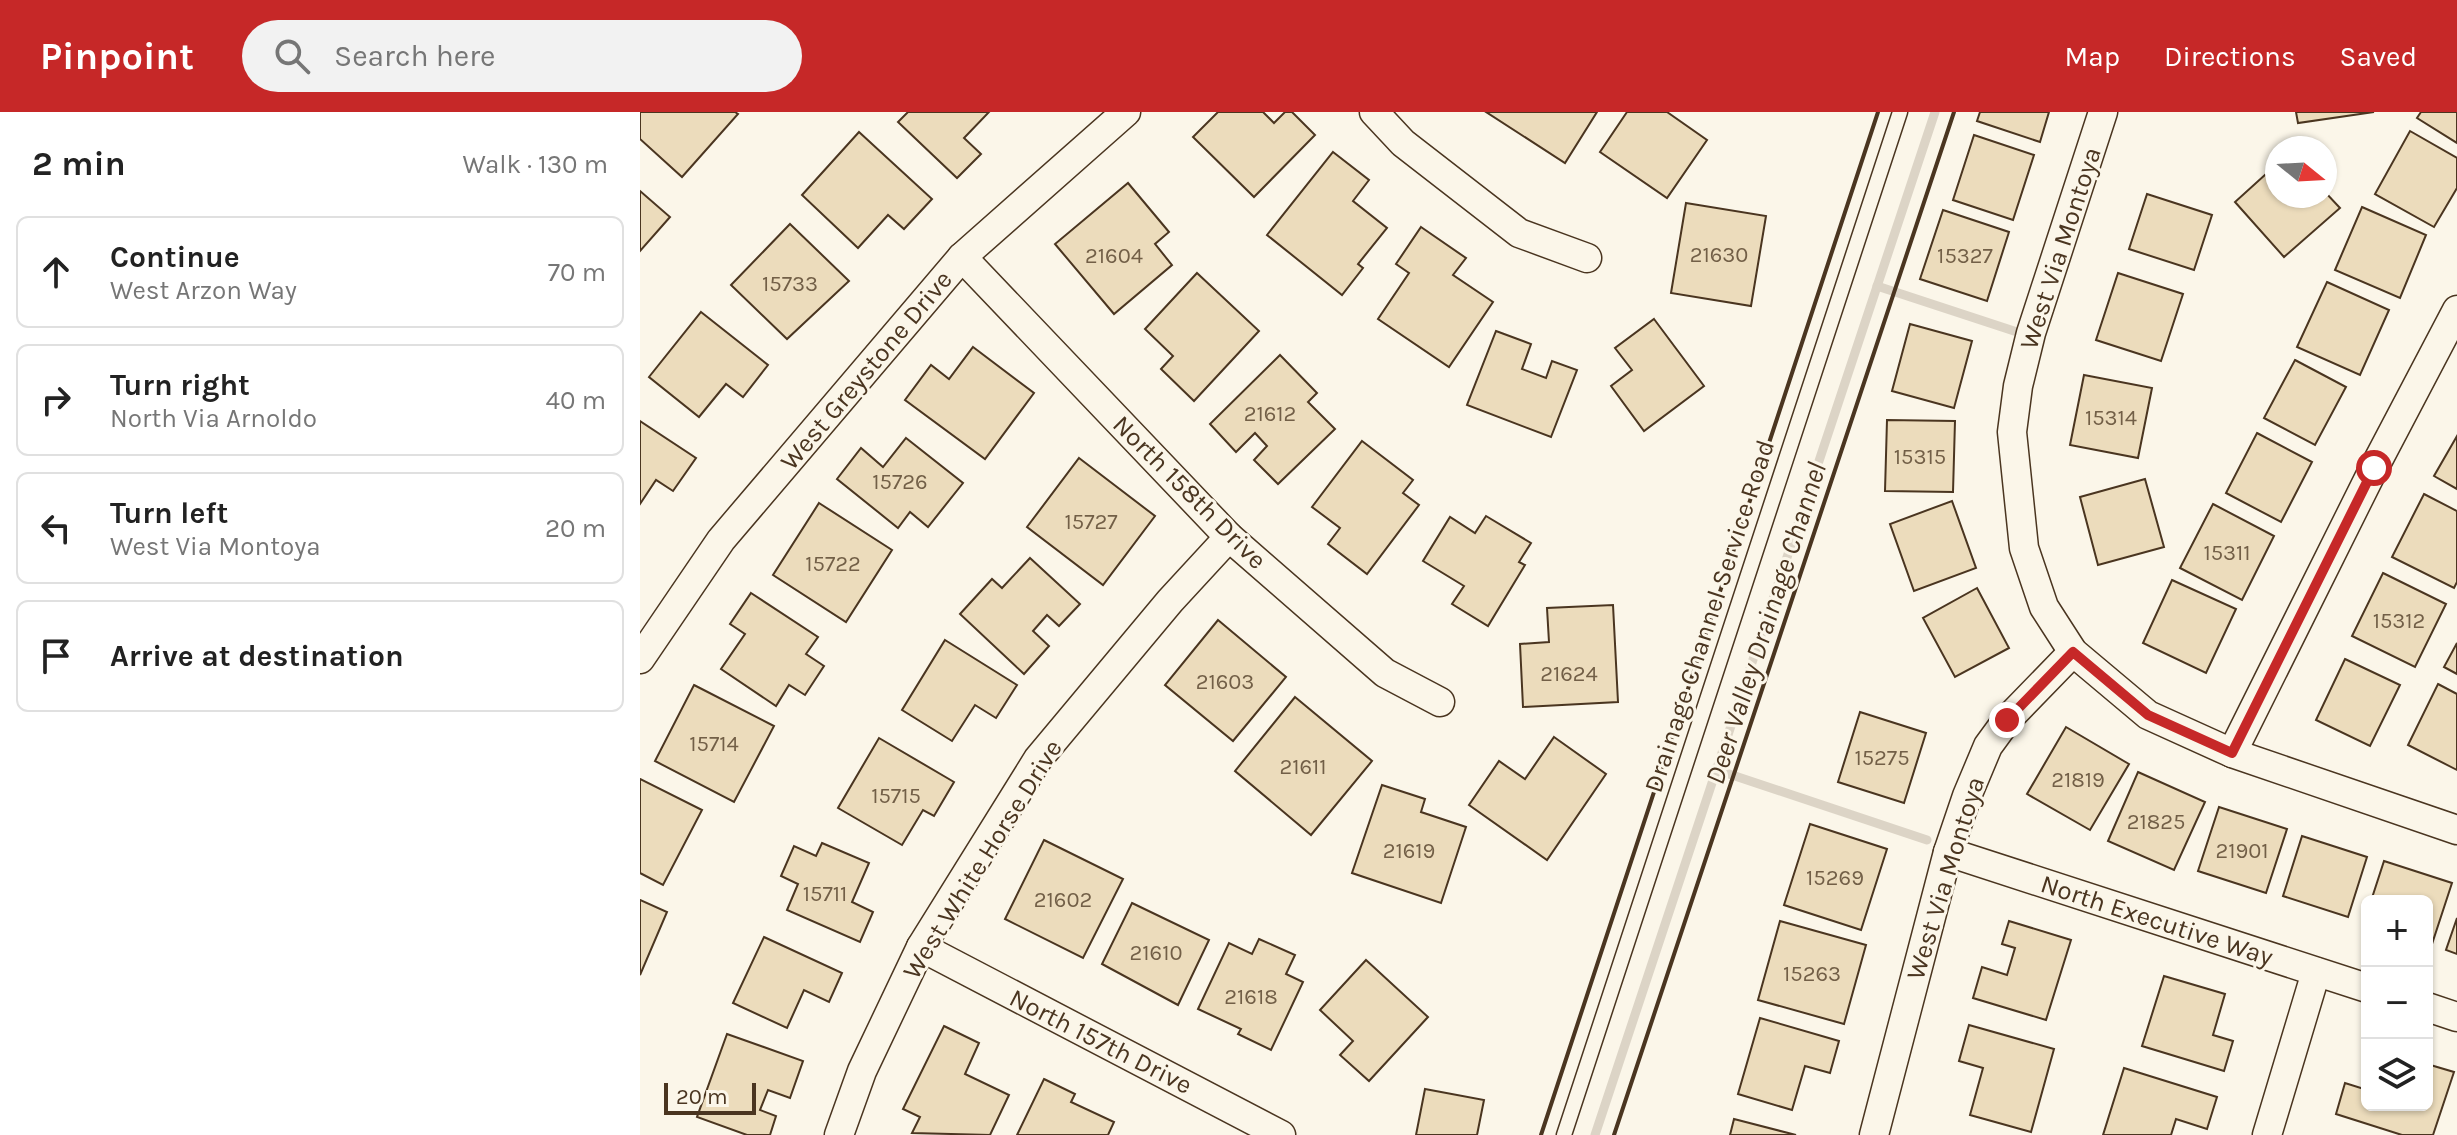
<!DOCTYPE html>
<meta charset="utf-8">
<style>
:root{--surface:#fff;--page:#f2f2f2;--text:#222;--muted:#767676;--line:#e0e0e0;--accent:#c62828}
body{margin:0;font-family:Karla,sans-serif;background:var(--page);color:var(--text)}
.controls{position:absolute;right:24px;bottom:24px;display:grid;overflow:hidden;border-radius:12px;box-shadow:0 2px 6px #0004}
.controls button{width:72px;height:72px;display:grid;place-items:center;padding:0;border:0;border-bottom:2px solid var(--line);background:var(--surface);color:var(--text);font:40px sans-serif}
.compass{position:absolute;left:1625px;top:24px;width:72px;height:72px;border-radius:50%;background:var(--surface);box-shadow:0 2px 6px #0004;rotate:108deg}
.scale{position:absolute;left:24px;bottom:20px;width:92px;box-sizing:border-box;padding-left:8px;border:4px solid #4a3520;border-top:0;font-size:22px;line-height:28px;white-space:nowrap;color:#4a3520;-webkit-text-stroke:6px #fbf6e9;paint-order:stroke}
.stop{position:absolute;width:24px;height:24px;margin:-18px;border:6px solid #c62828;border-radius:50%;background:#fff}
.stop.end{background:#c62828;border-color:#fff;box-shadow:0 2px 8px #0008}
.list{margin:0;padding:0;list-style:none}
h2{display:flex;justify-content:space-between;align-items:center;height:104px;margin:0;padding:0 32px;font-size:34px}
h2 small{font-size:26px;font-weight:400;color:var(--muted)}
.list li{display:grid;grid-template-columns:52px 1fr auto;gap:24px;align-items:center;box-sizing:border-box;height:112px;margin:0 16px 16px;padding:0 16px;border:2px solid var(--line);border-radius:12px}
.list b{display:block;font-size:30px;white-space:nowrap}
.list p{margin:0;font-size:26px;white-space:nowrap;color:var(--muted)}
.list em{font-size:26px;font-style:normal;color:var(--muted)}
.icon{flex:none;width:44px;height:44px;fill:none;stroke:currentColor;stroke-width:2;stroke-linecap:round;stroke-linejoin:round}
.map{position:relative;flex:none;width:1817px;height:1023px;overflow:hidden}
header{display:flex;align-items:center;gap:48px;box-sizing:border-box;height:112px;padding:0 40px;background:var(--accent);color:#fff}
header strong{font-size:38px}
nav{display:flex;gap:44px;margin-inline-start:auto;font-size:28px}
.search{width:560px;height:72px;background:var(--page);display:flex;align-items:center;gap:20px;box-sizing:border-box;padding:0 28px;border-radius:44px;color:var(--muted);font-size:30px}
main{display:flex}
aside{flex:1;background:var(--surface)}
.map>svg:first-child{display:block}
</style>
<header>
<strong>Pinpoint</strong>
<div class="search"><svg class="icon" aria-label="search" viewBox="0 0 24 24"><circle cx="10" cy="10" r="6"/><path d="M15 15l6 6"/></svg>Search here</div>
<nav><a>Map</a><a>Directions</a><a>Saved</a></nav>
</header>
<main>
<aside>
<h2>2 min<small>Walk · 130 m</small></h2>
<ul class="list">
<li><svg class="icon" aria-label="ahead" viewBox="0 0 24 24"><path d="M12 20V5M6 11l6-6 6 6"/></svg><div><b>Continue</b><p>West Arzon Way</p></div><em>70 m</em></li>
<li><svg class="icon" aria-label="right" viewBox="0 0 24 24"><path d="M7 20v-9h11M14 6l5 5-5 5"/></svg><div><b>Turn right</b><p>North Via Arnoldo</p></div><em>40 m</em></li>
<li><svg class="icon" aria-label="left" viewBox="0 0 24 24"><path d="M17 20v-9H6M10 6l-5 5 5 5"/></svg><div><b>Turn left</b><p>West Via Montoya</p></div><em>20 m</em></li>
<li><svg class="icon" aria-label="arrive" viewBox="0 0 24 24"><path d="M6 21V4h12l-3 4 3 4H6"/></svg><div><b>Arrive at destination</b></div></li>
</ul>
</aside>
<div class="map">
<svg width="1817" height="1023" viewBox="0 0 1817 1023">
<rect width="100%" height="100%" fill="#fbf6e9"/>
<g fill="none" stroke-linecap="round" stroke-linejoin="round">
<g stroke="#dcd4c6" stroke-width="9">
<path d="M1237,174L1374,219"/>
<path d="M1074,657L1287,728"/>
<path d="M955,1023L1295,0"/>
</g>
</g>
<g fill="#ecdcbc" stroke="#4a3520" stroke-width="2">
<path d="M0,0H95L98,2L42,65L0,27Z"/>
<path d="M268,0H349L324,26L341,42L317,66L258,10Z"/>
<path d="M578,0H623L634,11L645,0H652L675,23L614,85L553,25Z"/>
<path d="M846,0H957L925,51Z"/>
<path d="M987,0H1027L1067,28L1027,86L960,40Z"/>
<path d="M1340,0H1409L1400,30L1337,9Z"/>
<path d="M1656,0H1734L1658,11Z"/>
<path d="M1781,0H1817V31L1777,6Z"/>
<path d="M1770,19L1817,46V76L1794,115L1735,82Z"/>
<path d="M219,20L292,87L264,117L248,103L218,136L162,83Z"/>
<path d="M1334,23L1394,43L1373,108L1313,88Z"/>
<path d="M693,40L729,68L713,89L747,116L718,152L723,156L702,183L627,123Z"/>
<path d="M1637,52V84H1685V80L1700,96L1644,145L1595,90Z"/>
<path d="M488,71L529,120L515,132L532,153L474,202L415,132Z"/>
<path d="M0,79L30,105L0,139Z"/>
<path d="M1507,82L1572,103L1554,158L1489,137Z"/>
<path d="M1046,91L1126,104L1111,194L1031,181Z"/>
<path d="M1722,95L1786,123L1760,186L1695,158Z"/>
<path d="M1303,98L1369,120L1347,189L1280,167Z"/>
<path d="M150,112L209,169L147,227L91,173Z"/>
<path d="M781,115L826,146L813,163L853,190L809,255L738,207L769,161L756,152Z"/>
<path d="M557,161L619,219L554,289L521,257L533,244L505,217Z"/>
<path d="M1478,161L1543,182L1521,249L1456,228Z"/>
<path d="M1687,170L1749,198L1720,263L1657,235Z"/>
<path d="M61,200L128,253L103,285L86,272L59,305L9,265Z"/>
<path d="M1014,207L1064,274L1004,319L971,274L992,258L975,236Z"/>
<path d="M1270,212L1332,229L1314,296L1252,279Z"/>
<path d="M856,219L891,232L882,257L906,266L912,249L937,258L911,325L827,293Z"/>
<path d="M333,235L394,281L345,347L265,288L291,253L309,267Z"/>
<path d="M640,243L677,281L668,290L695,317L638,372L614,348L627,334L615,321L596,340L570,312Z"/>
<path d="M1655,248L1706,275L1675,333L1624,306Z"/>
<path d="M1444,263L1512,276L1498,346L1430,333Z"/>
<path d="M1247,308L1315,309L1313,380L1245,379Z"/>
<path d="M0,309L56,346L33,379L16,368L0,392Z"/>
<path d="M1617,321L1672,350L1641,410L1586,381Z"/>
<path d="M1817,324V377L1794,364Z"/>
<path d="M266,326L323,371L288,415L270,400L258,416L197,367L221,336L243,355Z"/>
<path d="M722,329L773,368L763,381L779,393L727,462L688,432L700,416L672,395Z"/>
<path d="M439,346L515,404L463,473L387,415Z"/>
<path d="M1505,367L1524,435L1458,453L1440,385Z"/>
<path d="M1784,382L1817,399V470L1814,476L1752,445Z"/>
<path d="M1312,389L1336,456L1274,479L1250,412Z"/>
<path d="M179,391L252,438L206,510L133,463Z"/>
<path d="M1573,392L1634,424L1602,488L1540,456Z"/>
<path d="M846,404L891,431L879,450L885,453L848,514L812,492L824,474L783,449L810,405L835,421Z"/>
<path d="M390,446L440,492L419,514L407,503L393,519L409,534L384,562L320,502L352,467L362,476Z"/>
<path d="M1743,461L1806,492L1775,555L1712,524Z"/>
<path d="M1532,468L1596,497L1566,561L1503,531Z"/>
<path d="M1337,476L1369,536L1315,565L1283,506Z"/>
<path d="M111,481L178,525L166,542L184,554L165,583L149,573L136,594L81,557L105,522L90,512Z"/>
<path d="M973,493L978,590L883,595L880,532L909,530L907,496Z"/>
<path d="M578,508L646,565L593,629L525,573Z"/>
<path d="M305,528L377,573L356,606L335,593L312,629L262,598Z"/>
<path d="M1817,531V562L1804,555Z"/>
<path d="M1705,547L1760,573L1730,634L1676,608Z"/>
<path d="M1798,572L1817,582V658L1768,633Z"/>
<path d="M54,573L134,614L94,690L15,649Z"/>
<path d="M655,585L732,649L671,723L595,659Z"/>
<path d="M1220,600L1286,621L1264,691L1198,670Z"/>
<path d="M1426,615L1489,652L1450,718L1387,682Z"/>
<path d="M914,625L966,662L907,748L829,693L859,649L885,667Z"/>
<path d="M239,626L314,670L294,704L283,698L262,733L198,696Z"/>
<path d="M1498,660L1565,690L1534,758L1468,729Z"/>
<path d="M0,667L62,698L23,773L0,761Z"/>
<path d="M742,673L785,687L781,700L826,715L801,791L712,761Z"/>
<path d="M1579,695L1647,717L1626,781L1558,759Z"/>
<path d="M1170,712L1247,737L1221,818L1144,793Z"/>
<path d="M1662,724L1727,745L1708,805L1643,784Z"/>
<path d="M404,728L483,767L443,846L365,807Z"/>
<path d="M182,731L229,751L212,790L233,800L220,830L147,798L158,772L141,764L154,734L176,744Z"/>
<path d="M1744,749L1812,771L1791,835L1787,833V789H1731Z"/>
<path d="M0,788L27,800L0,863Z"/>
<path d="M492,791L569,828L538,893L462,852Z"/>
<path d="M1817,806V842L1806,838Z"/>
<path d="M1140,809L1226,833L1204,912L1118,888Z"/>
<path d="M1369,809L1431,828L1406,908L1333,886L1342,855L1367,863L1375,836L1362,832Z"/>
<path d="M124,825L202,861L189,890L164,878L147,916L93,891Z"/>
<path d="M619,827L655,843L646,862L663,870L631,938L598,922L601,917L558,897L589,831L612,842Z"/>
<path d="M726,848L788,905L729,969L700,943L713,929L680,898Z"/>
<path d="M1524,864L1585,882L1573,923L1593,929L1584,959L1502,934Z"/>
<path d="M1120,906L1199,929L1190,961L1165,954L1152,998L1098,982Z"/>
<path d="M1329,913L1414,937L1391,1020L1330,1003L1343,956L1319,949Z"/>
<path d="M304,914L339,931L325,962L369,983L350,1023L272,1021L280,1005L263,997Z"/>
<path d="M87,922L163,949L150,986L128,978L120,998L136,1004L130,1023H107L57,1005Z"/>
<path d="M1787,952L1814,960L1793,1023H1762L1696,1002L1705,971L1724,977L1727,967V993H1787Z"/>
<path d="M1484,956L1577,985L1567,1017L1536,1007L1531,1023H1463Z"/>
<path d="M404,967L435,982L431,990L474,1010L468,1023H377Z"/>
<path d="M785,977L844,988L837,1023H776Z"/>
<path d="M1094,1007L1156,1023H1090Z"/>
</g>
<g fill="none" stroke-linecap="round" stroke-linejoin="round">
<g stroke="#4a3520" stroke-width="17">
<path id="lane" d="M924,1023L1260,0"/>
</g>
<g stroke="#4a3520" stroke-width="31">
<g id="street">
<path d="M734,0L763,31L879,121L947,146"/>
<path d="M1463,0L1391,221L1378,274L1372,320L1384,436L1404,495L1433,540L1508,603L1592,641L1817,718"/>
<path d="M322,145L589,425L745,561L800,590"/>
<path d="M0,547L81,428L322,145L486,0"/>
<path d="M1592,641L1734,356L1817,198"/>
<path d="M1308,740L1727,876"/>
<path d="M281,835L641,1023"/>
<path d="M1787,895L1817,905"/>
<path d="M199,1023L222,959L281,835L398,647L530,489L589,425"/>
<path d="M1234,1023L1308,740L1327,684L1348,634L1367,608L1433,540"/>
<path d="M1627,1023L1676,860"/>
</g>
</g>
<use href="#lane" stroke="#fbf6e9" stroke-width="14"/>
<use href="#street" stroke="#fbf6e9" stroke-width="28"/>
<g stroke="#4a3520" stroke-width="4">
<path d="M901,1023L1238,0"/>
<path d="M974,1023L1314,0"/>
</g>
</g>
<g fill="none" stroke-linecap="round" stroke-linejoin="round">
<path stroke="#c62828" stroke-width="10" d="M1367,608L1433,540L1508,603L1592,641L1734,356"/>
</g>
<g text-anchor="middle" stroke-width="6" stroke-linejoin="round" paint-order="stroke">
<g font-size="22" fill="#725f47">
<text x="1079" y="150">21630</text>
<text x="474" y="151">21604</text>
<text x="1325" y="151">15327</text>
<text x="150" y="179">15733</text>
<text x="630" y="309">21612</text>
<text x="1471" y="313">15314</text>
<text x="1280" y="352">15315</text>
<text x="260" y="377">15726</text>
<text x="451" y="417">15727</text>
<text x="1587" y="448">15311</text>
<text x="193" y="459">15722</text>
<text x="1759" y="516">15312</text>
<text x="929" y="569">21624</text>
<text x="585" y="577">21603</text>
<text x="74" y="639">15714</text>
<text x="1242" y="653">15275</text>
<text x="663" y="662">21611</text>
<text x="1438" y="675">21819</text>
<text x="256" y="691">15715</text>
<text x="1516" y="717">21825</text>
<text x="769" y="746">21619</text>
<text x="1602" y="746">21901</text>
<text x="1195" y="773">15269</text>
<text x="185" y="789">15711</text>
<text x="423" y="795">21602</text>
<text x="516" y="848">21610</text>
<text x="1172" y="869">15263</text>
<text x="611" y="892">21618</text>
</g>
<g font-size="26" fill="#4a3520" stroke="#fbf6e9">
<text transform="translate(1420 136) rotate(-72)" y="9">West Via Montoya</text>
<text transform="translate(226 258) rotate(-50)" y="9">West Greystone Drive</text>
<text transform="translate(550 380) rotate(45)" y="9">North 158th Drive</text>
<text transform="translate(1069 504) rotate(-72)" y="9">Drainage Channel Service Road</text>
<text transform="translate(342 747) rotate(-58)" y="9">West White Horse Drive</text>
<text transform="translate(1305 766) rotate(-73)" y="9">West Via Montoya</text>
<text transform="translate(1517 808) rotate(18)" y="9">North Executive Way</text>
<text transform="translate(461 929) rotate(27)" y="9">North 157th Drive</text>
</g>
<g font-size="28" font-style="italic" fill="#4a3520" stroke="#fbf6e9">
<text transform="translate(1125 511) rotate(-72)" y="10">Deer Valley Drainage Channel</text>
</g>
</g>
</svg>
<div class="controls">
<button>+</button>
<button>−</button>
<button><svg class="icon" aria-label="layers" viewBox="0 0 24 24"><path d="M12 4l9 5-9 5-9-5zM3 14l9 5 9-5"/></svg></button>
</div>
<svg class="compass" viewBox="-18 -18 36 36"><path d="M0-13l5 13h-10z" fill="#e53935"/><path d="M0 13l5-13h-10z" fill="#767676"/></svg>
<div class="scale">20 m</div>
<div class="stop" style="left:1734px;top:356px"></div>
<div class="stop end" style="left:1367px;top:608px"></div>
</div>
</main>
